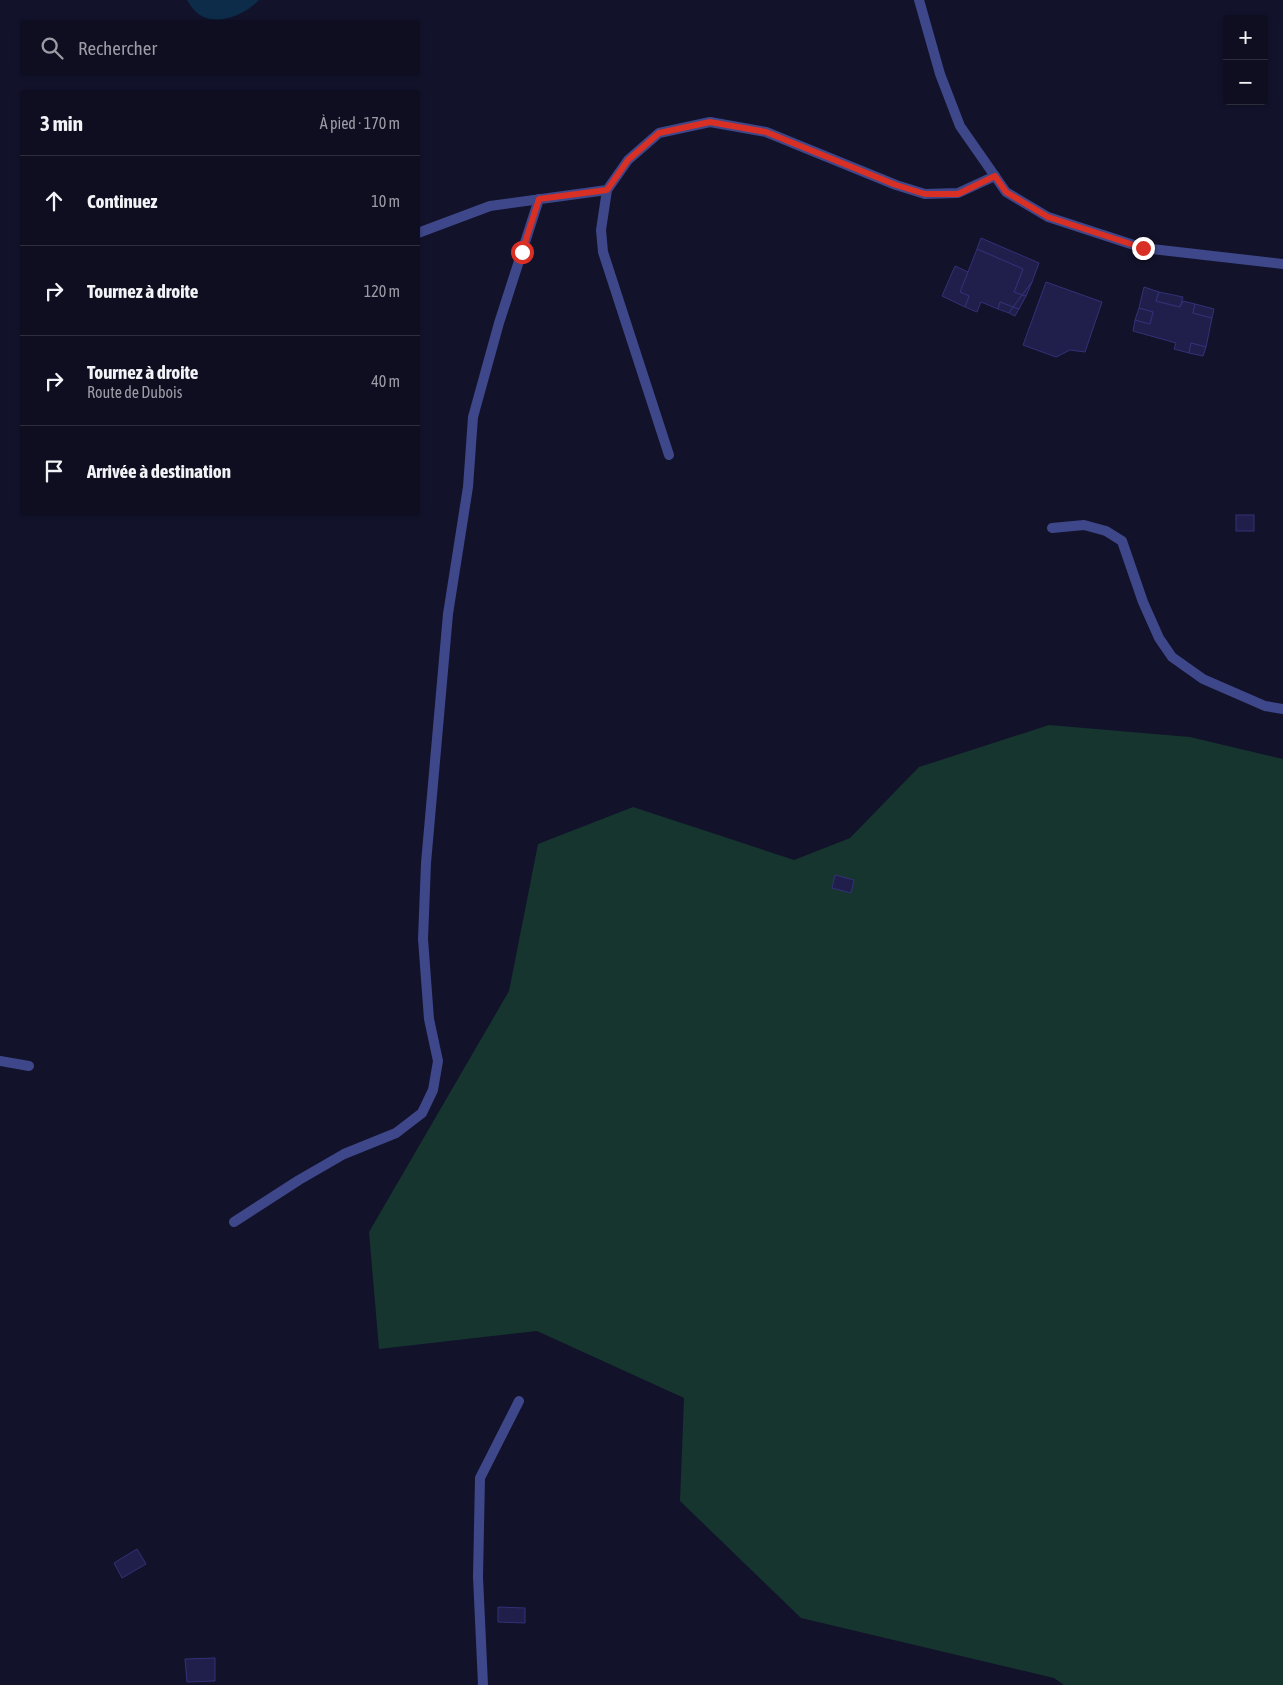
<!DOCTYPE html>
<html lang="fr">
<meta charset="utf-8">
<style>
:root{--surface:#0e0e20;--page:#1c1c2d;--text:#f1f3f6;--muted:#9b9ca5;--line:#2e2e3e}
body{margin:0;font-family:"Asap Condensed",sans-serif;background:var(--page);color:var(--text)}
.controls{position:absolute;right:15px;top:15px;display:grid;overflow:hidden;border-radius:5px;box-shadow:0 1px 4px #0004}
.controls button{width:45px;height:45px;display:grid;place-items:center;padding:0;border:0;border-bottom:1px solid var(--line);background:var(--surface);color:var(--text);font:25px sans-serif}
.stop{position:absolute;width:15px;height:15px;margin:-11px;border:4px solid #d93025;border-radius:50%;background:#fff}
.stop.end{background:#d93025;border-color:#fff;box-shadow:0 1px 5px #0008}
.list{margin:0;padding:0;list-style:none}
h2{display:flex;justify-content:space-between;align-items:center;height:65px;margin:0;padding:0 20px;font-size:21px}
h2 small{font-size:16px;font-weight:400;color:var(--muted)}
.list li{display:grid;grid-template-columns:32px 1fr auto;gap:15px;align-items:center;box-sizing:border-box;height:90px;padding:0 20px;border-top:1px solid var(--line)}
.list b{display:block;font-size:19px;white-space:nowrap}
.list p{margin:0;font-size:16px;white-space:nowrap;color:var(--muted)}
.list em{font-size:16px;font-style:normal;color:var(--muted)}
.icon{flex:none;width:28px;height:28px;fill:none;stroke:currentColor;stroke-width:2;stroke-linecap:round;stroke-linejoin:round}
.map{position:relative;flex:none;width:1283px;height:1685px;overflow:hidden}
.search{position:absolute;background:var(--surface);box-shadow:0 1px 4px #0004;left:20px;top:20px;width:400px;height:55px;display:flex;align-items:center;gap:12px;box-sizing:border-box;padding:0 18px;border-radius:5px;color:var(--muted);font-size:19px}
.panel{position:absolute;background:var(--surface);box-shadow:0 1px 4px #0004;left:20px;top:90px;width:400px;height:425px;border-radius:5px}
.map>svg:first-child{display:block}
</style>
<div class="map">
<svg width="1283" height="1685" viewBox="0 0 1283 1685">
<rect width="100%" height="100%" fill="#12122b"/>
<path fill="#15352e" d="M1049,725L1190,737L1283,759V1685H1064L1054,1678L801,1618L680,1501L684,1398L537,1331L379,1349L369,1232L509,991L538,844L633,807L794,860L850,838L919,767Z"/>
<path fill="#0c2c49" d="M187,0H259C244,16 211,29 194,10C191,7 189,3 187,0Z"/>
<g fill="#201e4b" stroke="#333177">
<path d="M981,238L1039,263L1032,282L1022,295L1014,292L1023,269L977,249Z"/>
<path d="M977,249L1023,269L1014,292L1022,295L1013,307L1000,302L998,309L981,302L977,312L965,307L969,296L960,292Z"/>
<path d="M955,266L968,272L960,292L969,296L965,307L942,296Z"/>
<path d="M1032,282L1026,296L1022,295Z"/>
<path d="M1046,282L1102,302L1085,352L1070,350L1056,357L1023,345Z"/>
<path d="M1144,287L1159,292L1156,301L1180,307L1183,301L1195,304L1193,313L1212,318L1206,347L1191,343L1189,353L1174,349L1176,343L1133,331L1135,320L1150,324L1153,312L1139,308Z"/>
<path d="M1159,292L1183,297L1180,307L1156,301Z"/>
<path d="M1022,295L1026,296L1019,309L1013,307Z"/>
<path d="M1000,302L1013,307L1009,313L998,309Z"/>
<path d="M1195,304L1214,309L1212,318L1193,313Z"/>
<path d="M1013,307L1019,309L1015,316L1009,313Z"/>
<path d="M1139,308L1153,312L1150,324L1135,320Z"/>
<path d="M1191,343L1206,347L1203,356L1189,353Z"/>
<rect x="1236" y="515" width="18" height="16"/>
<path d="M835,875L854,880L851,893L832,888Z"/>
<path d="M137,1549L146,1564L122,1578L114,1563Z"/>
<path d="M498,1607L525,1608V1623L498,1622Z"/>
<path d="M215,1658V1681L187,1682L185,1659Z"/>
</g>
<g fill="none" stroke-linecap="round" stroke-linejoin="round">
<g stroke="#3e4789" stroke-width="10">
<path d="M919,0L940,74L960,126L1006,192L1048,217L1143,248L1283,264"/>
<path d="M418,233L490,206L607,190"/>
<path d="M669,455L603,252L601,230L607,190L628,160L659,133L710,122L766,132L896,185L925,194L958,193L995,176"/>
<path d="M1052,528L1084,525L1106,531L1122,541L1143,602L1159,638L1172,657L1203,679L1265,706L1283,709"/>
<path d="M0,1061L29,1066"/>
<path d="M234,1222L299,1180L344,1154L396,1133L422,1113L433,1090L438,1061L429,1019L423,939L426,863L448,614L468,487L473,417L499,323L539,199"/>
<path d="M483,1685L478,1577L480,1478L519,1401"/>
</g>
</g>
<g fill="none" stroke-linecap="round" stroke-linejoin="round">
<path stroke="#d93025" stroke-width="6" d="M522,252L539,199L607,190L628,160L659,133L710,122L766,132L896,185L925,194H958L995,176L1006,192L1048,217L1143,248"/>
</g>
</svg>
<div class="controls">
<button>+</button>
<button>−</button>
</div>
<div class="stop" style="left:522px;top:252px"></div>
<div class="stop end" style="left:1143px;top:248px"></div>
<div class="search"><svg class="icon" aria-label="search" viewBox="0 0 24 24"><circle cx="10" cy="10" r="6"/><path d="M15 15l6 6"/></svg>Rechercher</div>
<section class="panel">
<h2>3 min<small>À pied · 170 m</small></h2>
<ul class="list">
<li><svg class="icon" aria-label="ahead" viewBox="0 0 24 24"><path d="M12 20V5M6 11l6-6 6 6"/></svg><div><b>Continuez</b></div><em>10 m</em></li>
<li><svg class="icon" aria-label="right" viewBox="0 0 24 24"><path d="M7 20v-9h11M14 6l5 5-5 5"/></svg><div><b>Tournez à droite</b></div><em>120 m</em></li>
<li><svg class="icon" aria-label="right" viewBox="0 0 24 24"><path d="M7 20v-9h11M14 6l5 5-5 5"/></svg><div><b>Tournez à droite</b><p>Route de Dubois</p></div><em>40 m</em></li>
<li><svg class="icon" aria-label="arrive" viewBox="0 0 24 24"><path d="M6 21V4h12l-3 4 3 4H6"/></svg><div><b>Arrivée à destination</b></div></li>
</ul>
</section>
</div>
